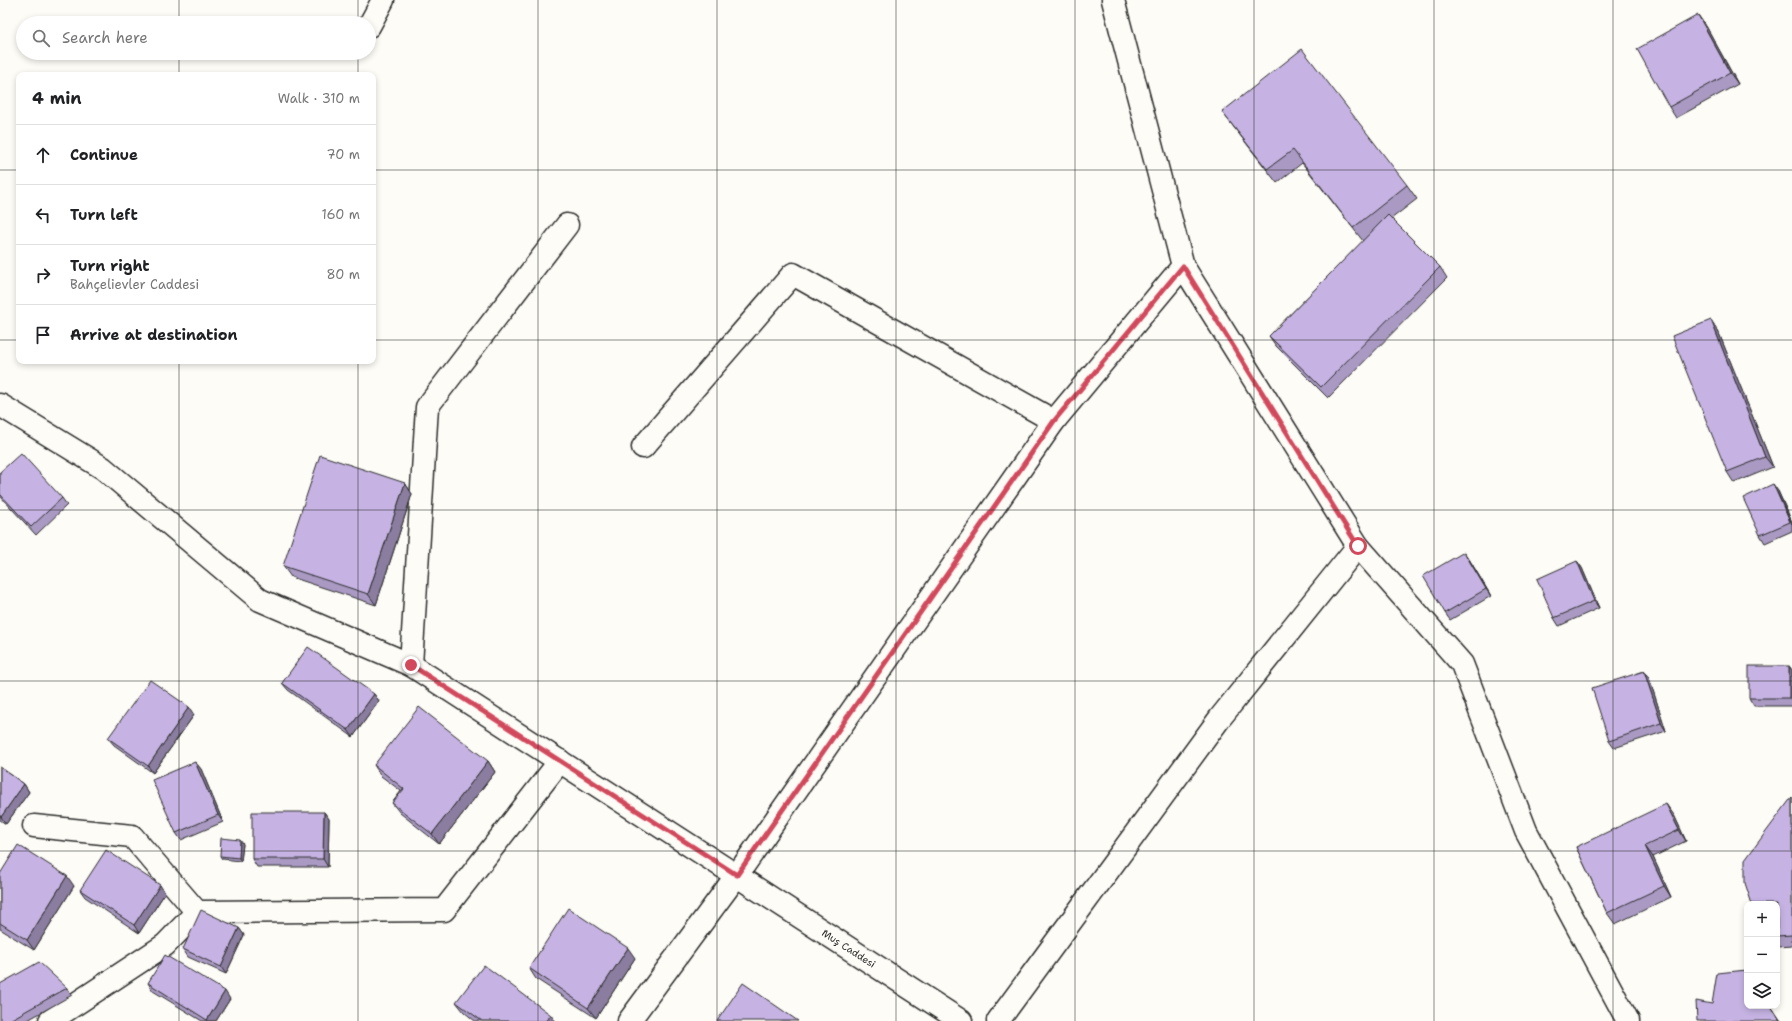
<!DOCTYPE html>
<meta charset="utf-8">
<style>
:root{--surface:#fff;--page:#f6f6f6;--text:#202124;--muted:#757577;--line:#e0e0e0}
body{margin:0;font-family:"Shantell Sans",sans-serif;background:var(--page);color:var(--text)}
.controls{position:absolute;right:12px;bottom:12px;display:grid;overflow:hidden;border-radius:8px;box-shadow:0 2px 6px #0003}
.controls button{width:36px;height:36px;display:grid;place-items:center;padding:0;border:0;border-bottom:1px solid var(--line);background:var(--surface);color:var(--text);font:20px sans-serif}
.stop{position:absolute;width:12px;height:12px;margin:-9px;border:3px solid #d1495b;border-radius:50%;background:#fff}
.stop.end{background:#d1495b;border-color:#fff;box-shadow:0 1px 4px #0008}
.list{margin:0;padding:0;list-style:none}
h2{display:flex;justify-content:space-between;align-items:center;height:52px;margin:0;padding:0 16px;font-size:17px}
h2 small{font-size:13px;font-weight:400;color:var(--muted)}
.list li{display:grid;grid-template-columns:26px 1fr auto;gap:12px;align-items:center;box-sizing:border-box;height:60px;padding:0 16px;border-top:1px solid var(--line)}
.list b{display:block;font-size:15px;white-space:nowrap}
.list p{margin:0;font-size:13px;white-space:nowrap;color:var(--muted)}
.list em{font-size:13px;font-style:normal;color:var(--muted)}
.icon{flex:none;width:22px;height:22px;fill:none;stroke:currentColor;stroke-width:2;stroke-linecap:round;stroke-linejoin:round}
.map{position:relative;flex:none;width:1792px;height:1021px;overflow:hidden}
.search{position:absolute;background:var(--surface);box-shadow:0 2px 6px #0003;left:16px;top:16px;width:360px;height:44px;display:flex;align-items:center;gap:10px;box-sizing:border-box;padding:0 14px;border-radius:22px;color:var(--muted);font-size:15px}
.panel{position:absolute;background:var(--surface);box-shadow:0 2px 6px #0003;left:16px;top:72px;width:360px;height:292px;border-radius:8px}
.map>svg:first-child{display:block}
</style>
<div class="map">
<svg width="1792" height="1021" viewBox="0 0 1792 1021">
<rect width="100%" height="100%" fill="#fdfcf7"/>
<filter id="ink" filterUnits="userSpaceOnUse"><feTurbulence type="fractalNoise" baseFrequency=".025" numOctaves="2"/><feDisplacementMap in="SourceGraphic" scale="8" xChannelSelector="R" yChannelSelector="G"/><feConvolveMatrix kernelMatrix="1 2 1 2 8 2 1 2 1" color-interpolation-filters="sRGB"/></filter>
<g filter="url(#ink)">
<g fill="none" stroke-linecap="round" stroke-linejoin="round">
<g stroke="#2b2b2b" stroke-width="25">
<g id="street">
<path d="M369,26L383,0"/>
<path d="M643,447L793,274L1054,421"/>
<path d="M411,665L427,407L567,225"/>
<path d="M34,826L132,836L197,912L444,910L560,761"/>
<path d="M50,1021L165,945L197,912"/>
<path d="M998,1021L1220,718L1358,546"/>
</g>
</g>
<g stroke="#2b2b2b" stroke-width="25">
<g id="secondary">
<path d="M1113,0L1183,266L1358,546L1462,664L1526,831L1628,1021"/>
<path d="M0,405L103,468L260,600L411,665L961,1021"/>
<path d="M629,1021L737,875L1054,421L1183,266"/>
</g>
</g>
<use href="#street" stroke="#fdfcf7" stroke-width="22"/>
<use href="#secondary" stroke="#fdfcf7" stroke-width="22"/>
</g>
<g fill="#aa9ac3" stroke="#2b2b2b">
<path d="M1706,26L1738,84L1676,118L1669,107Z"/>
<path d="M1222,112L1407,185L1417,199L1391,219L1440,267L1447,278L1328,398L1276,346L1269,336L1363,241L1302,163L1277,183L1232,125Z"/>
<path d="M1711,320L1718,331L1773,467L1734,483L1727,472Z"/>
<path d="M0,472L62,498L67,505L36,535L0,496Z"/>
<path d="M405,483L412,494L376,605L291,577L283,566Z"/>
<path d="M1778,491L1792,522V531L1765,543L1760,535Z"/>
<path d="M1469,559L1491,596L1450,620L1445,613Z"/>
<path d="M1577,561L1582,568L1599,608L1559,626L1554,618Z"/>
<path d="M1789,666L1792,670V706H1754L1749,698Z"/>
<path d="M1644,671L1649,678L1666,731L1614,748L1609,741Z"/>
<path d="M282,683L374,694L379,701L353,737L288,690Z"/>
<path d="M194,715L153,773L114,745L108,738Z"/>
<path d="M488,761L495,772L439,844L400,813L392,803L401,791L381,776L374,765Z"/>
<path d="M195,762L201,769L223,822L181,840L176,833Z"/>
<path d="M0,767L24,784L29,792L6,824L0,820Z"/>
<path d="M1792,797V946L1777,947V904Z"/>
<path d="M324,812L329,819L328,867H257L252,859Z"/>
<path d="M1674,815L1686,841L1653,857L1671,897L1615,924L1607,913L1576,847Z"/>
<path d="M243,844L241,861L222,859L220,856Z"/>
<path d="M0,874L74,886L34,950L0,929Z"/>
<path d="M80,890L165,893L139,933L85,897Z"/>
<path d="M239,928L244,935L226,974L188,957L183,949Z"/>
<path d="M635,958L596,1018L536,979L529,968Z"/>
<path d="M148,983L230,999L216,1021H202L153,991Z"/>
<path d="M67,988L72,995L26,1021H0Z"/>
<path d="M456,1002L555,1021H475L464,1012Z"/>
</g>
<g fill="#8b7d9f" stroke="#2b2b2b">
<path d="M1698,15L1706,26L1738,84L1730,73Z"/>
<path d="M1711,320L1718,331L1773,467L1765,457Z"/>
<path d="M405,483L412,494L376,605L368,594Z"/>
<path d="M1773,484L1778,491L1792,522V524Z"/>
<path d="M1464,552L1469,559L1491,596L1486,589Z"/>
<path d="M1577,561L1582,568L1599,608L1594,601Z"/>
<path d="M1789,666L1792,670V702L1789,698Z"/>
<path d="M1644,671L1649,678L1666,731L1661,723Z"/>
<path d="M374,694L379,701L353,737L348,730Z"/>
<path d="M189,707L194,715L153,773L148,766Z"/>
<path d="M488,761L495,772L439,844L432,834Z"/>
<path d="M195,762L201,769L223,822L218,815Z"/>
<path d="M24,784L29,792L6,824L1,817Z"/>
<path d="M1666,804L1674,815L1686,841L1679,830Z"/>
<path d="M324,812L329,819L328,867L323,859Z"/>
<path d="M240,840L243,844L241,861L239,858Z"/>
<path d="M1645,846L1653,857L1671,897L1664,886Z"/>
<path d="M67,876L74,886L34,950L27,940Z"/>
<path d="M160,885L165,893L139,933L134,925Z"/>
<path d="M239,928L244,935L226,974L221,967Z"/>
<path d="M628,948L635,958L596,1018L588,1008Z"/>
<path d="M225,991L230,999L216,1021H208L207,1020Z"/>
<path d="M1771,1006L1781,1021H1780Z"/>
<path d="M551,1015L555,1021H546Z"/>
</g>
<g fill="#c6b3e3" stroke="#2b2b2b">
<path d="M1698,15L1730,73L1669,107L1637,49Z"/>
<path d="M1302,49L1407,185L1353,228L1293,150L1267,169L1222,112Z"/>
<path d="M1388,215L1440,267L1321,387L1269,336Z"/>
<path d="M1711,320L1765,457L1727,472L1672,336Z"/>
<path d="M21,453L62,498L31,527L0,494V472Z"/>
<path d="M320,455L405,483L368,594L283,566Z"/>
<path d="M1773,484L1790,522L1760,535L1743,498Z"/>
<path d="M1464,552L1486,589L1445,613L1423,576Z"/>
<path d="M1577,561L1594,601L1554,618L1537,579Z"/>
<path d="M308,647L374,694L348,730L282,683Z"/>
<rect x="1749" y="666" width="40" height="32"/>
<path d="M1644,671L1661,723L1609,741L1592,688Z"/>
<path d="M150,680L189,707L148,766L108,738Z"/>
<path d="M419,707L488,761L432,834L392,803L404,789L374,765Z"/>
<path d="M195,762L218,815L176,833L152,780Z"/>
<path d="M0,767L24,784L1,817L0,816Z"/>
<path d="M1792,797V935L1777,936V904H1752L1745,883V860Z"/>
<path d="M1666,804L1679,830L1645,846L1664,886L1607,913L1576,847Z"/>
<path d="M252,812H324L323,859H252Z"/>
<path d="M221,838L240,840L239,858L220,856Z"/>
<path d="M18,845L67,876L27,940L0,923V874Z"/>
<path d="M106,850L160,885L134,925L80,890Z"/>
<path d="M568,908L628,948L588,1008L529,968Z"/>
<path d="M201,910L239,928L221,967L183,949Z"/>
<path d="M165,955L225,991L207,1020L148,983Z"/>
<path d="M39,962L67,988L8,1021H0V984Z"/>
<path d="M484,965L551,1015L546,1021H482L456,1002Z"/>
<path d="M1747,970V1006H1771L1780,1021H1697L1696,1001L1712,1004L1717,973Z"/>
<path d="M743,983L798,1021H717Z"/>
</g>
</g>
<g fill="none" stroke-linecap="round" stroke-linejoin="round" filter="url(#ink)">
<path stroke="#d1495b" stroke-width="5" d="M411,665L737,875L1054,421L1183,266L1358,546"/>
</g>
<path fill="none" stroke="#2b2b2b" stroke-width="1" stroke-opacity="0.55" d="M179,0V23M358,0V23M538,0V1021M717,0V1021M896,0V1021M1075,0V1021M1254,0V1021M1434,0V1021M1613,0V1021M179,53V75M358,53V75M0,170H19M373,170H1792M0,340H19M373,340H1792M179,361V1021M358,361V1021M0,510H1792M0,681H1792M0,851H1792"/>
<g text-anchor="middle" stroke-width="3.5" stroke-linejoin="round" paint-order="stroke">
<g font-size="10" fill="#2b2b2b" stroke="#fdfcf7">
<text transform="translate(849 948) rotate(33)" y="4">Muş Caddesi</text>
</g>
</g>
</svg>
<div class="controls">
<button>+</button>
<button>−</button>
<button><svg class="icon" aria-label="layers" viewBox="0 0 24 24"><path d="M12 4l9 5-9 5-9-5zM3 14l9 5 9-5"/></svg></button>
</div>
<div class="stop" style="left:1358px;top:546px"></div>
<div class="stop end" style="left:411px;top:665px"></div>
<div class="search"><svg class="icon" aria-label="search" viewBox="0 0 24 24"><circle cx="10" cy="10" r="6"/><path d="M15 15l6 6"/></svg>Search here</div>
<section class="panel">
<h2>4 min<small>Walk · 310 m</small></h2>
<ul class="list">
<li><svg class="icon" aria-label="ahead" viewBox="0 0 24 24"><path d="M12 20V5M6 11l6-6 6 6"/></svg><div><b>Continue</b></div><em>70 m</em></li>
<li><svg class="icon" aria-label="left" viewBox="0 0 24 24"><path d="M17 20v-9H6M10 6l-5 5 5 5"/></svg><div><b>Turn left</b></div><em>160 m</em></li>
<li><svg class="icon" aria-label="right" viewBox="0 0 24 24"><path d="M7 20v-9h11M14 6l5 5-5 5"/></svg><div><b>Turn right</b><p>Bahçelievler Caddesi</p></div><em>80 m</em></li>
<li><svg class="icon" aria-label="arrive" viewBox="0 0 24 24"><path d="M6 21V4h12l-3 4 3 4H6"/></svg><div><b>Arrive at destination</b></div></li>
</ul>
</section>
</div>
